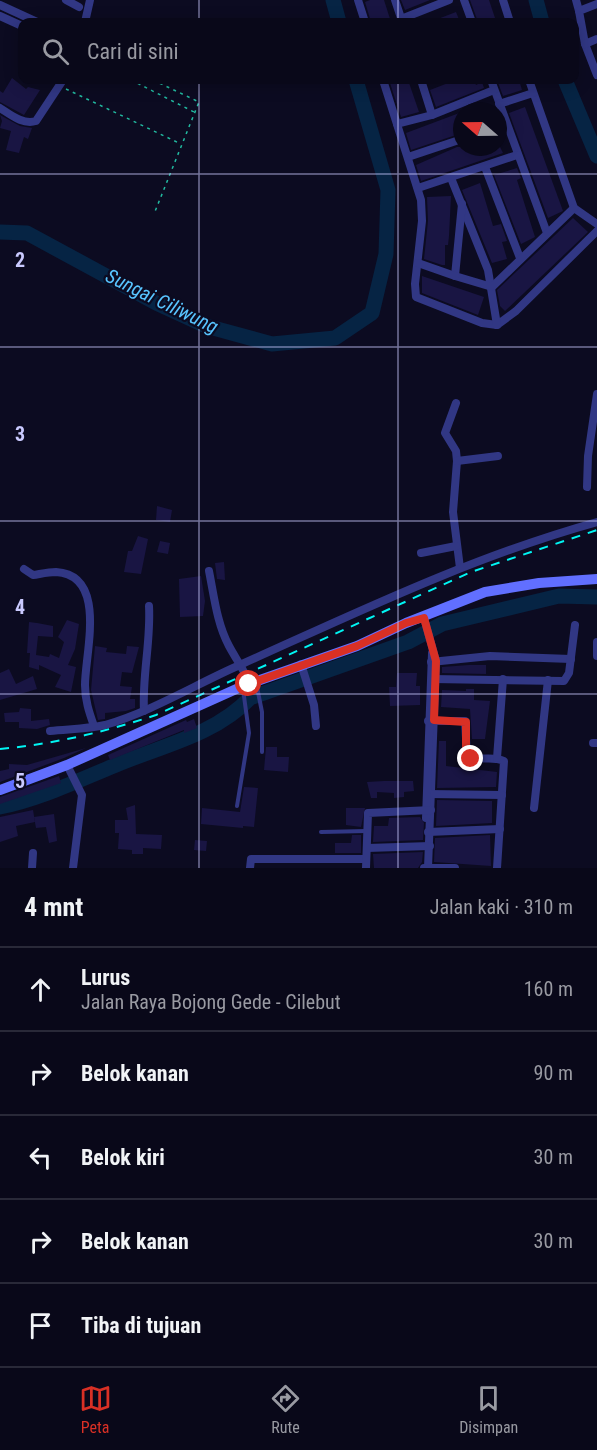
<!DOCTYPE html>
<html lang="id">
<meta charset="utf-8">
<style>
:root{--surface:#090819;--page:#121122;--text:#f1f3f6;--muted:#999aa2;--line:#292938;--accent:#d93025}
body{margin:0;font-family:"Roboto Condensed",sans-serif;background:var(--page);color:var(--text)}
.compass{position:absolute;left:453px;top:102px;width:54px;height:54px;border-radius:50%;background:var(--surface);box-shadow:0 3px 15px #0003;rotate:290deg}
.stop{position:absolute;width:18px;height:18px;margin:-14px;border:4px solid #d93025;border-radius:50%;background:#fff}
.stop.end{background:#d93025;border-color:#fff;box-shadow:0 2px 6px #0008}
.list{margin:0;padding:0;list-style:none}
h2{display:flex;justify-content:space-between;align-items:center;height:78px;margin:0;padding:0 24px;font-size:26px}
h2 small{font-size:20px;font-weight:400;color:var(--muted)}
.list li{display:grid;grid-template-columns:39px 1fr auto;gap:18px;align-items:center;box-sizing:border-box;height:84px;padding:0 24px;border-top:2px solid var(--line)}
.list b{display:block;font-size:22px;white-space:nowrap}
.list p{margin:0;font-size:20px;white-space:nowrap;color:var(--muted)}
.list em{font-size:20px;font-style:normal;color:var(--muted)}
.icon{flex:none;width:33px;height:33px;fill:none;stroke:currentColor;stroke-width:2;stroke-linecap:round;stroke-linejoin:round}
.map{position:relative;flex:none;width:597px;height:868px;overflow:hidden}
.search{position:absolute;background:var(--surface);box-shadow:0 3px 15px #0003;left:18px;right:18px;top:18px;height:66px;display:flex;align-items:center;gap:15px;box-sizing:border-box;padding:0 21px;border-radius:12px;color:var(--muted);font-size:22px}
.sheet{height:498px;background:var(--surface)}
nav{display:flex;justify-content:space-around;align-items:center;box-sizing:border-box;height:84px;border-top:2px solid var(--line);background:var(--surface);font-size:16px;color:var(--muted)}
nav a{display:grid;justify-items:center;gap:3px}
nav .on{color:var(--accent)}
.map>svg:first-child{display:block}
</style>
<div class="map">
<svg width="597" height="868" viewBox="0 0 597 868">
<rect width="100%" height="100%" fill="#0c0b21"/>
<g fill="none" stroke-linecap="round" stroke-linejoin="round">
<g stroke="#062444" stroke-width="15">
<path d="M333,0L339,22"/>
<path d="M536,0L542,22"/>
<path d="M565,80L597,156"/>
<path d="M0,232L27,233L156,303L206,326L272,344L335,338L372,313L386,254L388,190L356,80"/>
<path d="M0,807C40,799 79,780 116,765C161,746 215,735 250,698L408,642L442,624L559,596L597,597"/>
</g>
</g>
<g fill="#191543">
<path d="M370,0H384L391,22H371L365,2Z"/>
<path d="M401,0H430L405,10Z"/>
<path d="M470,0H489L496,21L478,22Z"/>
<path d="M456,12L460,22H430Z"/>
<path d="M12,78L26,89L28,87L40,90L24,115L0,102V91L3,93Z"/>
<path d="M389,80H408L419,112L401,117Z"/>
<path d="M456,80H474L476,85L482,82L484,88L436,107L430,90Z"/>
<path d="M497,80H519L522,90L503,96Z"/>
<path d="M525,107L563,211L548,218L509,113Z"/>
<path d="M462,112V133L411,150L406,133Z"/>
<path d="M0,115L20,126L32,128L28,139L24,137L19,153L6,150L11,131L0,128L2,121Z"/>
<path d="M457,147H500L503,153L421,181L416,165Z"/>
<path d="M517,168L521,178L517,180L535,237L521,244L494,175Z"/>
<path d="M480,183L493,226L501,224L507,241L502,242L507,259L492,263L462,190Z"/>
<path d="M451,196L449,236L448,245H445V265H442L424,259L428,221L427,197Z"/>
<path d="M573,218L588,232L505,311L500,306L497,290Z"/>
<path d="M422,276L484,297L478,315L422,293Z"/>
<path d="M157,506L172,510L170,522L156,520Z"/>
<path d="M138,536L148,539L141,574L124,572L128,551H132Z"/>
<path d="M160,541L170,543L168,554L157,552Z"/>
<path d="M224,562L225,580L217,579L215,563Z"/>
<path d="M201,576L205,601L203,616L180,617L179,579Z"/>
<path d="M67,620L79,624L75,649L68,665L76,667L71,692L55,687L61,675L39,665V670L29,667L30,653H27L29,622L37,623L53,626V637L38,636L36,655L49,657L50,654L59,658L64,642L58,637Z"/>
<path d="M95,646L107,648L106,652L126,654L127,646L139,647L132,673L122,672L120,686L132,687L130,699H135V708L126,711L105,713V719L98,720L91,690Z"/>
<path d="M469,665H486V674L442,673V667Z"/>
<path d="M9,669L16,684L33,676L37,689L0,700V673Z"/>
<path d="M397,673H417L416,686H420V705L390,706L389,687H396Z"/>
<path d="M466,689H474V700L490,701L485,739H472L470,709L441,707L442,690L466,691Z"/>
<path d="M20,708L31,709V721L49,719L50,725L37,729L19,728V722H5L4,713L19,712Z"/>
<path d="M194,719L197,728L184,733V730L110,760L108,755L186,720L187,722Z"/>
<path d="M439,741H446V766L497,772L496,787L437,788Z"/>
<path d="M266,747H277V757H289L288,772L264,770Z"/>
<path d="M86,748L64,758L0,782V771L9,769V764L27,765Z"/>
<path d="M59,776L61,783L0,804V797Z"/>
<path d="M384,781H413L414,791L404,792V797L394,798V793L377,792V798H371L367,782Z"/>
<path d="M244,787L258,788L254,827L243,826V828L201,824L202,808L240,812Z"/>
<path d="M437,800L492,801V823L436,826Z"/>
<path d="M135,805L136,834L162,835L161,849L143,848V854H132V850L118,849L119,833H115V820H128L126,808Z"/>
<path d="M346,808H365L361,827L346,825Z"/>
<path d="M33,810L35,822L16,826L18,836L0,842V817Z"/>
<path d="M54,814L57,841L49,843L46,827L36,828L34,817Z"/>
<path d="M420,817L424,823L423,840L373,842L374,826H388L389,818Z"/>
<path d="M352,835H361V853H335V843H351Z"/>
<path d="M490,835L491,866L434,862L435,838Z"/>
<path d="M195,840L207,841L206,851L194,850Z"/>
<path d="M423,852L422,862L418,868H374L373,854Z"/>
</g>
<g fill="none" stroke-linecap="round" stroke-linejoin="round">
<g stroke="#22bba1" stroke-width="1.5" stroke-dasharray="3 4.5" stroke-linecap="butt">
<path d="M131,80L194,112"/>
<path d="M153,80L199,102L154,214"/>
<path d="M66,89L181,144"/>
</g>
<g stroke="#313784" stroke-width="4">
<path d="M256,682L262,712V752"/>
<path d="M237,806L249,733L243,689"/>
<path d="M321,832L367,831"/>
</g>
<g stroke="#313784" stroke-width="8">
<path d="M66,0L79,7"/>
<path d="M358,0L365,22"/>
<path d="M395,0L402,21"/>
<path d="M464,0L472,22"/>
<path d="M503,0L510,22"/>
<path d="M576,0L579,11"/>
<path d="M597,4L579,11L585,44L597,75"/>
<path d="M0,5L37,22"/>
<path d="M0,16L22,26"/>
<path d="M401,19L449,0"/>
<path d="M85,22L90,0"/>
<path d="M585,44L597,39"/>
<path d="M383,80L421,200L422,221L415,284L416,297L482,323L497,325L516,311L597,231"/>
<path d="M421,80L432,115"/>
<path d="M491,80L547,233"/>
<path d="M529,80L574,208L597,224"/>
<path d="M499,104L533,93"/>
<path d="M0,108C11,115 23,125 36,121L63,80"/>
<path d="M397,124L432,115L494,90"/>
<path d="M408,157L462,139"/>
<path d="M485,167L520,258"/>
<path d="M451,178L488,270L497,325"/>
<path d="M418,188L517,155"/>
<path d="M462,204L455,276L492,287L574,208"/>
<path d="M418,263L455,276"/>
<path d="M456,403L445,433L456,451L457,461L453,512L460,568"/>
<path d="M457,461L498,456"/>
<path d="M587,487L588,456L597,394"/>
<path d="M421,553L456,546"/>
<path d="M24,569L33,575C40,574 48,572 56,572C108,575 85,653 85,685C85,700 89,712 94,726"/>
<path d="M209,571C214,596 217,624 229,646C236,659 244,670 250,684"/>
<path d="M424,618L436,661L428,868"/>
<path d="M597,642V656"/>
<path d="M431,662L490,656L571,659"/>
<path d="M301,664L314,705L316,726"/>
<path d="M432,679L564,681L569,673L575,625"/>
<path d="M144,711C142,675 151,642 149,606"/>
<path d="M428,721H465L467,756C478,762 492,755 504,761L497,868"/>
<path d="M50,731C68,729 88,729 105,725C153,711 196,684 242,664C358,612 474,556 597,522"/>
<path d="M593,743H597"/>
<path d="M497,758L503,679"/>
<path d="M67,765L82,795L73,868"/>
<path d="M428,794L502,795"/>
<path d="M534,808L548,680"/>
<path d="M426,818L432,653"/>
<path d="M428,832L500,829"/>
<path d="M367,848L430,846"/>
<path d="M32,868L33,853"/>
<path d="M250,868L251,859H366"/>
<path d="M366,868L368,813L431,810"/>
<path d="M424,868H455"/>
</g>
<path stroke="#616fff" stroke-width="10" d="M0,790L67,765L243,686L357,646L406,623L485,592L539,583L597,579"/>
<path stroke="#00f5f3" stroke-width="2" stroke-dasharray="9 8" stroke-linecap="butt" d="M0,749C54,744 105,732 156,715L471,572L597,530"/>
</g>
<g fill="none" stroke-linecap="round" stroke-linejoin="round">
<path stroke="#d93025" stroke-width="8" d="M249,684L357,646L406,623L424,618L436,661L434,720L466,722V754L471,759"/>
</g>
<path fill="none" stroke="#cacaff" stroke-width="1.5" stroke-opacity="0.55" d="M199,0V22M398,0V22M199,80V868M398,80V868M0,174H597M0,347H597M0,521H597M0,694H597"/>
<g text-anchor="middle" stroke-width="4.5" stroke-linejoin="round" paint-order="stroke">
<g font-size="20" font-style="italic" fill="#58c4ff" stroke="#0c0b21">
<text transform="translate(162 301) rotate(26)" y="7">Sungai Ciliwung</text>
</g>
</g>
<g font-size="20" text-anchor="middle" font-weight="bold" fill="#cacaff" stroke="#0c0b21" stroke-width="4.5" stroke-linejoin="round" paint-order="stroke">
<text x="20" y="267">2</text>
<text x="20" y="441">3</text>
<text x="20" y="614">4</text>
<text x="20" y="788">5</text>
</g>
</svg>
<svg class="compass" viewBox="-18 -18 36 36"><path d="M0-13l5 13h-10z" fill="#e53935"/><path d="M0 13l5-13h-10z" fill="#999aa2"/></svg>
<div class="stop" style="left:249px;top:684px"></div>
<div class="stop end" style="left:471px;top:759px"></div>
<div class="search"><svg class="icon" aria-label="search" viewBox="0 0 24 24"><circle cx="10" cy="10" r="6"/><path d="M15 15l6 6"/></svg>Cari di sini</div>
</div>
<section class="sheet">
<h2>4 mnt<small>Jalan kaki · 310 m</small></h2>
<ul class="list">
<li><svg class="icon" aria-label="ahead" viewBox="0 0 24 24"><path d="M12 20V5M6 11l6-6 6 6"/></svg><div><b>Lurus</b><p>Jalan Raya Bojong Gede - Cilebut</p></div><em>160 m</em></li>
<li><svg class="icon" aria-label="right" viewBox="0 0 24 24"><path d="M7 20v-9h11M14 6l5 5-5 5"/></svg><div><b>Belok kanan</b></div><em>90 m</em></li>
<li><svg class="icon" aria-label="left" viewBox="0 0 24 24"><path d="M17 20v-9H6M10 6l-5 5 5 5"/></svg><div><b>Belok kiri</b></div><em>30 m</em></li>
<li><svg class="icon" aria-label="right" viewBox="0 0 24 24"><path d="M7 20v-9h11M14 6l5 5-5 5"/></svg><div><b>Belok kanan</b></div><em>30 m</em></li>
<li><svg class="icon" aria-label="arrive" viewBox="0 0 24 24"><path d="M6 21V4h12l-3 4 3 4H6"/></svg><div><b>Tiba di tujuan</b></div></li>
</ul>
</section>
<nav>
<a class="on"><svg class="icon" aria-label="map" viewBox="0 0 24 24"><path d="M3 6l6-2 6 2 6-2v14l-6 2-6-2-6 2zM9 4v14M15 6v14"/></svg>Peta</a>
<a><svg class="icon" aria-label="directions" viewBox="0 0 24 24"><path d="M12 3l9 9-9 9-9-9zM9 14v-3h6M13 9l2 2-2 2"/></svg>Rute</a>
<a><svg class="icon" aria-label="saved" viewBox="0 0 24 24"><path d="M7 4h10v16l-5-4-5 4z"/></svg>Disimpan</a>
</nav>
